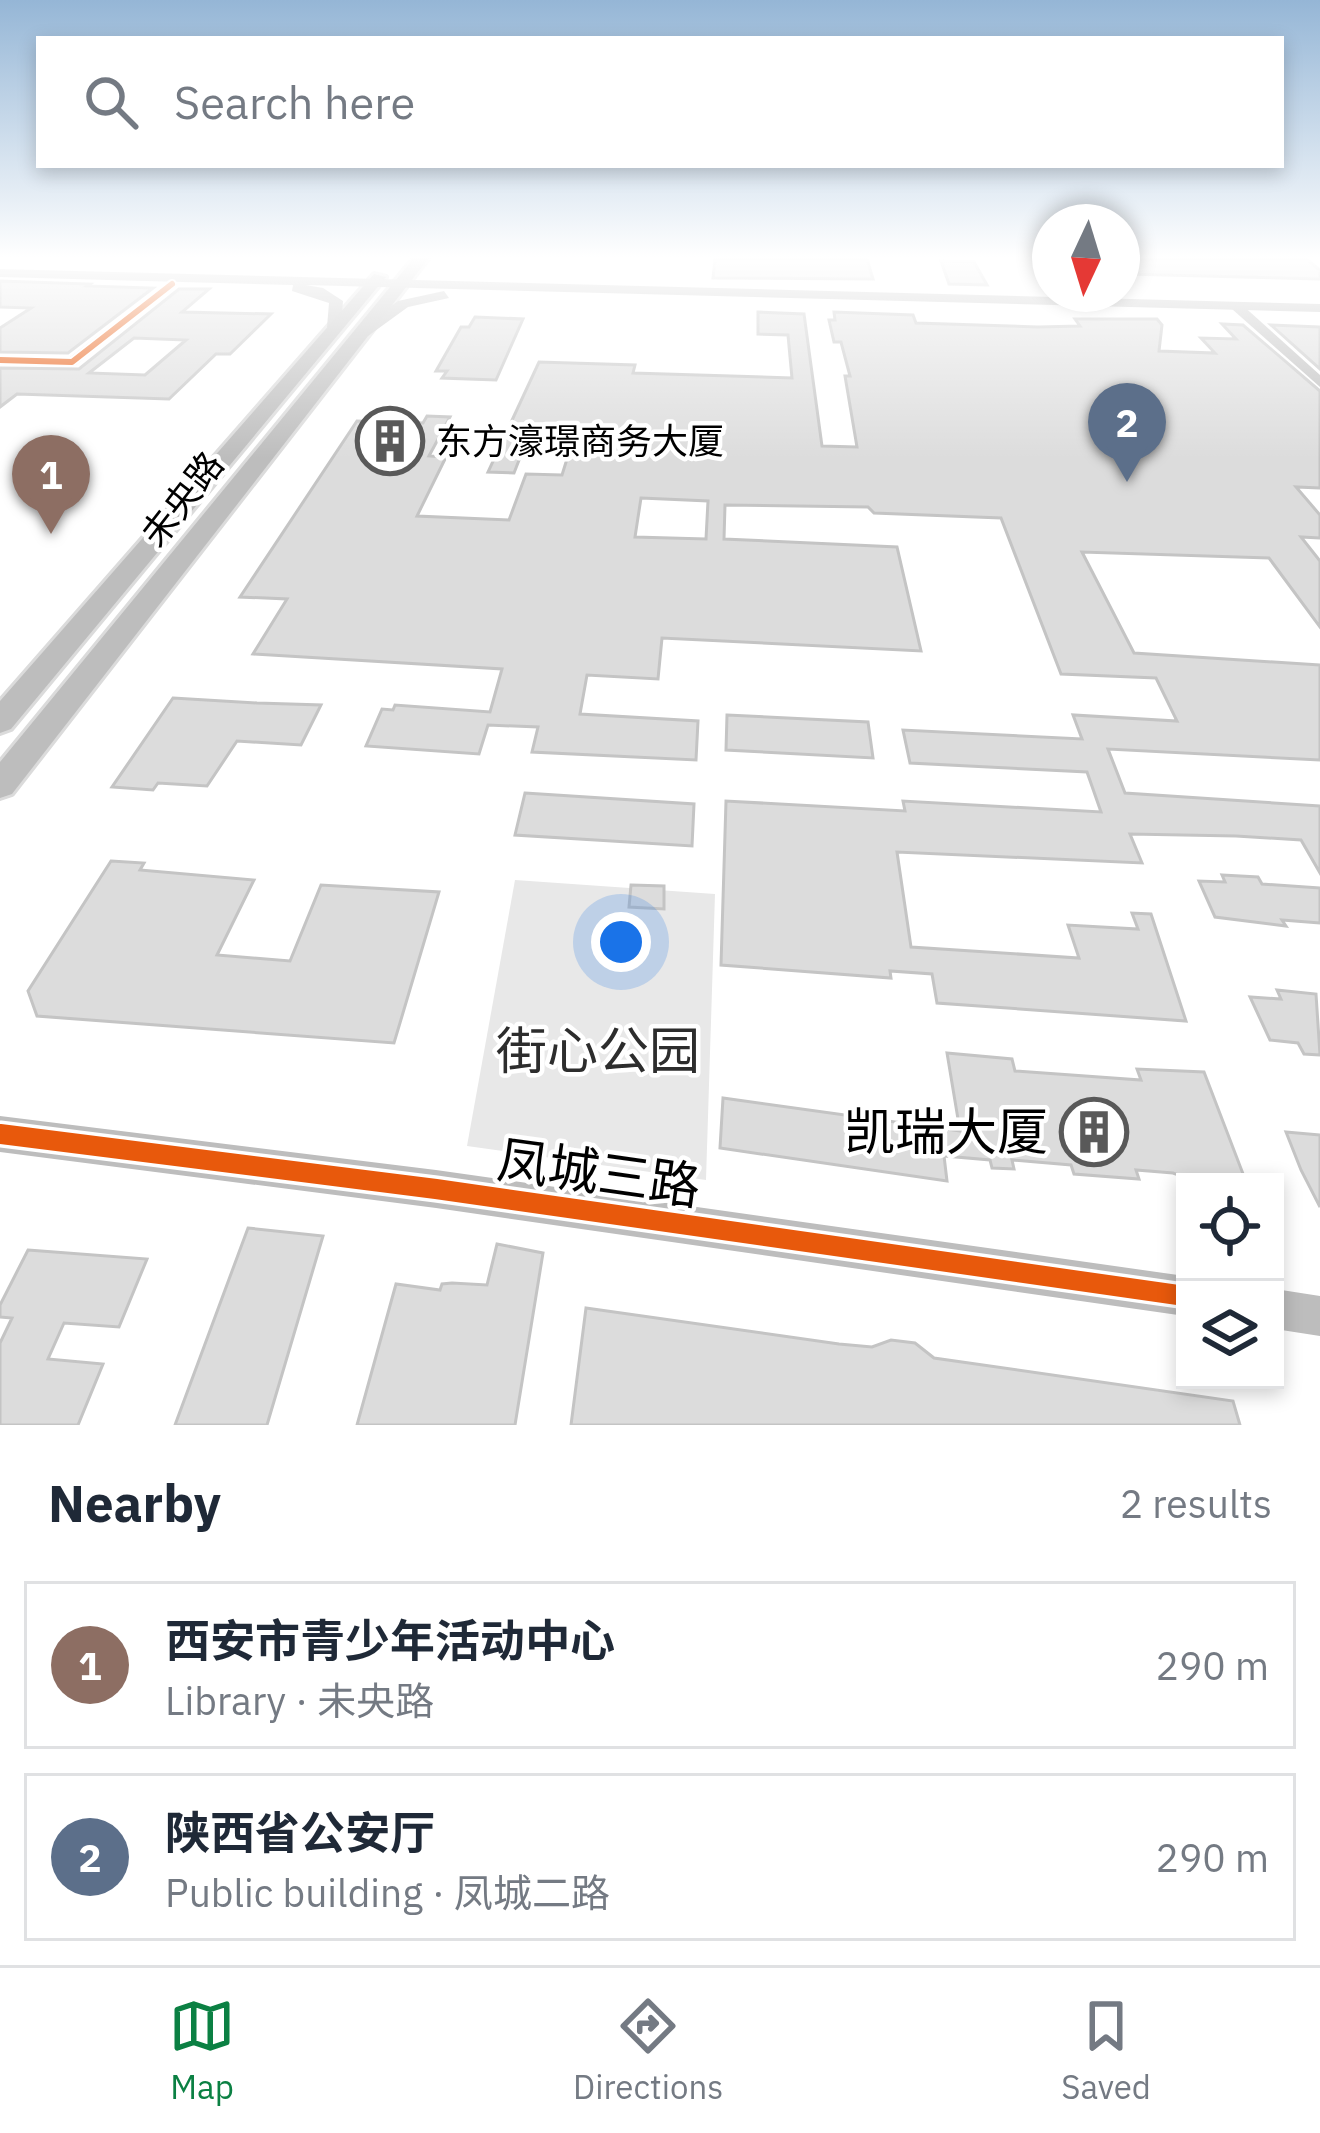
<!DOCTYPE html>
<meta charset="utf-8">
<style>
:root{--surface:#fff;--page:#f6f6f7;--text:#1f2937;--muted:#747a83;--line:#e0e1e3;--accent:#0b8043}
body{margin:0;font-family:"IBM Plex Sans","Noto Sans SC",sans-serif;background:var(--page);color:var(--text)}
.controls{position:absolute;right:36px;bottom:36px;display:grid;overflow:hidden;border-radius:0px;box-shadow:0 6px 18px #0003}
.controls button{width:108px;height:108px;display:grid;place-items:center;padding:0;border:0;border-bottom:3px solid var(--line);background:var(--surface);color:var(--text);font:60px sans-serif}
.compass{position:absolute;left:1032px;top:204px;width:108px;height:108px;border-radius:50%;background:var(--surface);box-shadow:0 6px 18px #0003;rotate:184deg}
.you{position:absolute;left:621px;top:942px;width:42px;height:42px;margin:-30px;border:9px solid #fff;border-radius:50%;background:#1a73e8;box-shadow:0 0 0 18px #1a73e833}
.badge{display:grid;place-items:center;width:78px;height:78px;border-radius:50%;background:var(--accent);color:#fff;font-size:39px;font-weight:700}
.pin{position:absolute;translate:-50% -99px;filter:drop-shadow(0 3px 6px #0008)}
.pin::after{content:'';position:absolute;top:63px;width:42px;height:36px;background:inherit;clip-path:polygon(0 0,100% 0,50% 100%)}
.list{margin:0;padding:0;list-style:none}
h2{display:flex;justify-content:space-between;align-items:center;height:156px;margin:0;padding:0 48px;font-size:51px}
h2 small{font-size:39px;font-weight:400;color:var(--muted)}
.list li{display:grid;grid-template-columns:78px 1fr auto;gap:36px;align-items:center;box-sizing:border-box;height:168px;margin:0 24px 24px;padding:0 24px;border:3px solid var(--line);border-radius:0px}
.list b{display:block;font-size:45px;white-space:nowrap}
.list p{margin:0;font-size:39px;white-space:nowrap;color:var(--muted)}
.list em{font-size:39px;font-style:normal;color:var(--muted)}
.icon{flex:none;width:66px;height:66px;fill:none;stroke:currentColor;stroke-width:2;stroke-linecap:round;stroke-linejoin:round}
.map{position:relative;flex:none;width:1320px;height:1425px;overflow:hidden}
.search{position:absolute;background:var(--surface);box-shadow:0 6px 18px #0003;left:36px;right:36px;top:36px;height:132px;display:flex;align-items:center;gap:30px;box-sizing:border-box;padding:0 42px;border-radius:0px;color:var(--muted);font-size:45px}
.sheet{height:540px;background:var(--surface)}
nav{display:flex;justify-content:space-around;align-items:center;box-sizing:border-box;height:168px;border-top:3px solid var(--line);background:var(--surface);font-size:33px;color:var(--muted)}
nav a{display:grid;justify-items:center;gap:6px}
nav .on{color:var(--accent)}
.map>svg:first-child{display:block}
</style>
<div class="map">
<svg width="1320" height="1425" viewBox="0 0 1320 1425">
<rect width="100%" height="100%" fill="#fff"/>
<path fill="#e8e8e8" d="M515,880L715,894L706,1180L467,1146Z"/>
<g fill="#dcdcdc" stroke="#c4c4c4" stroke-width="3" fill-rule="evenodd">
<path d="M715,259H867L873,279L713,278Z"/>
<path d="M1128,259H1306L1320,270V279L1128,274Z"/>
<path d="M941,261L974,262L987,285L949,284Z"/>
<path d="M0,281L90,284L87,286L153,288L68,353L0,352V328L31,308L0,307Z"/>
<path d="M179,289H209L182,312L271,314L230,354H216L169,399L17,394L0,407V368L79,369ZM134,338L186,340L145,375L89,373Z"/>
<path d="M758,312L804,314L822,446L857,447L845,376H850L841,342H834L829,320H835L834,312L913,315L916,323L1038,327L1080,326L1075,319H1157L1162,325L1159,351L1215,353L1201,338L1236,339L1222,324L1243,325L1320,391V488L1296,487L1320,515V538L1301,537L1320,561V627L1269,558L1082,552L1134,653L1320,665V760L1108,749L1125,793L1320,806V873L1301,840L1236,836L1130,834L1142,863L897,852L911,947L1079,958L1068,925L1138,929L1132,913L1151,914L1186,1021L937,1003L932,974L890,971L891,978L721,965L726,801L905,811L903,801L1101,812L1087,772L910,763L903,730L1082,739L1073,715L1177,721L1156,678L1061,674L1001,518L874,513L868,507L725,505L724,539L897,547L921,651L662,638L658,679L587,675L580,714L698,721L696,760L532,752L538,727L488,725L479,754L366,746L382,709L393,710L395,705L490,712L502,669L253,654L287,599L240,597L357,421L423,423L427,416L450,417L429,456L446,457L417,516L509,520L526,474L562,475L577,427H532L514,473L488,472L539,362L635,365L633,373L792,378L788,335L758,334ZM641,498L708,501L706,539L635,537Z"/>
<path d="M475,317L523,319L496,380L442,378L447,371H436L461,327H469Z"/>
<path d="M1271,325L1320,327V369Z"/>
<path d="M173,698L257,703L321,705L301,745L237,741L207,786L158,783L153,790L112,787Z"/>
<path d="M727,715L868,722L873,758L726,750Z"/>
<path d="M525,793L694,804L692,846L515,835Z"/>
<path d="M111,861L144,863L140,870L254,880L217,955L290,961L321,885L439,892L394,1043L37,1016L28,991Z"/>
<path d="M1222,875L1258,877L1262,884L1320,888V923L1282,920L1286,926L1215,917L1199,881L1225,882Z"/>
<path d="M631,885L664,886V909L629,907Z"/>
<path d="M1277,990L1316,994L1320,1055L1304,1054L1298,1043L1270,1040L1250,997L1281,999Z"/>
<path d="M947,1053L1012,1059L1015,1071L1141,1080L1137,1069L1204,1072L1245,1179L1218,1177L1219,1182H1198L1173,1173L1136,1170L1139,1179L1074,1174L1071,1165L1012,1160L1014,1169L992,1168L990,1160L944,1156L947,1181L720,1148L723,1098L960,1131Z"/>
<path d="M1286,1132L1320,1135V1207L1301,1170Z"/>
<path d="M248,1228L323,1236L267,1425H175Z"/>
<path d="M497,1244L543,1253L515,1425H357L396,1284L440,1290L442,1284L452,1283L487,1285Z"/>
<path d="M28,1250L147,1259L119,1327L64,1323L48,1359L103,1364L78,1425H0V1343L12,1318L0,1317V1305Z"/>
<path d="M586,1308L839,1344L872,1347L891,1340L915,1343L934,1358L1233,1401L1240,1425H571Z"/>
</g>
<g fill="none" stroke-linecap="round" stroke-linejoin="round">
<g stroke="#dbdbdb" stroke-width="6">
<g id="primary">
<path d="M413,259H428L12,794L0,798V762Z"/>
<path d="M374,274L386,277L11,729L0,733V701Z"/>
</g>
</g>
<path fill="#bdbdbd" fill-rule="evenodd" d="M168,282L177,284L76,365L0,364V356L69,358Z"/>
<g fill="#bdbdbd" fill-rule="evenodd">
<path d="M1232,303H1240L1320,375V387L1232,309Z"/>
<path d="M0,1116L436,1170L1185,1276V1316L436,1208L0,1152Z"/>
<path d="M1275,1289L1320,1296V1336L1275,1329Z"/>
</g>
<g fill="#bfbfbf" fill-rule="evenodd">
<path d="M0,269L1320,304V312L306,285L323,288L343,301L341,327L334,331L327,327L329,303L292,291L293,285L0,277Z"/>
<path d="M444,291L449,298L408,307L368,336L355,333L398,301Z"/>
</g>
<use href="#primary" fill="#bdbdbd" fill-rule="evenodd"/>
<g stroke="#fff" stroke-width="10">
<path id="cycleway-far1" d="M0,360L72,362L172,284"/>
</g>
<g stroke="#fff" stroke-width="27">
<path id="cycleway" d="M0,1134L436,1189L1185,1296"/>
</g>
<use href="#cycleway-far1" stroke="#e8590c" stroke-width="6"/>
<use href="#cycleway" stroke="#e8590c" stroke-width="20"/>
</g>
<linearGradient id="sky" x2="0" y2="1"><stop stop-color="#95b6d6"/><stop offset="0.56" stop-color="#fff"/><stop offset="1" stop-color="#fff" stop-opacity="0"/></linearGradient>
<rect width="1320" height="459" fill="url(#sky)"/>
<defs>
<g id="building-ring" transform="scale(3.45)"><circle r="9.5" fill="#fff" stroke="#595959" stroke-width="1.5"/><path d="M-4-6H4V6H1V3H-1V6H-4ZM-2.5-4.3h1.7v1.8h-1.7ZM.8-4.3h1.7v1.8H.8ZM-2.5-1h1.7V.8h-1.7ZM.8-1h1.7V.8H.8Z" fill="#595959"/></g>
</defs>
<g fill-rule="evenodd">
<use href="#building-ring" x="390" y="441"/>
<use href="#building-ring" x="1094" y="1132"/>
</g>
<g text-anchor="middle" stroke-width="9" stroke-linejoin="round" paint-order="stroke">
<g font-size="36" fill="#000" stroke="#fff" text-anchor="start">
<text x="436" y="454">东方濠璟商务大厦</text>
</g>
<g font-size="36" fill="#000" stroke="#fff">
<text transform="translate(182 499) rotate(-52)" y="13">未央路</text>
</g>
<g font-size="51" fill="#2d2d2d" stroke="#fff">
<text x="598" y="1069">街心公园</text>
</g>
<g font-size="51" fill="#000" stroke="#fff" text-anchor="end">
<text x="1048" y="1150">凯瑞大厦</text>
</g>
<g font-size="51" fill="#000" stroke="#fff">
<text transform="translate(599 1173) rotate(8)" y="18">凤城三路</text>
</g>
</g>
</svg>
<div class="controls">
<button><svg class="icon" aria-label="locate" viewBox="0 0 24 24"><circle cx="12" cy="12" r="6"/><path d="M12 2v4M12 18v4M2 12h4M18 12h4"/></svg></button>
<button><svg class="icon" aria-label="layers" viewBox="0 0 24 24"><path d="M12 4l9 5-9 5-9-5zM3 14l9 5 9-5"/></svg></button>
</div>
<svg class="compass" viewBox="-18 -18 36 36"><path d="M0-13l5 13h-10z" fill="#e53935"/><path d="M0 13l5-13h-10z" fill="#747a83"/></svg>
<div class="you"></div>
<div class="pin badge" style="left:51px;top:534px;background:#8d6e63">1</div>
<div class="pin badge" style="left:1127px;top:482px;background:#5c6f8a">2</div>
<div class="search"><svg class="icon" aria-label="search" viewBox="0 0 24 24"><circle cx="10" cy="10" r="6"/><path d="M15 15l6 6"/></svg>Search here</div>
</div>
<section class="sheet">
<h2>Nearby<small>2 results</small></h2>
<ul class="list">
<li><span class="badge" style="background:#8d6e63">1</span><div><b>西安市青少年活动中心</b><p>Library · 未央路</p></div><em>290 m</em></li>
<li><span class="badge" style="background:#5c6f8a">2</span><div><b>陕西省公安厅</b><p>Public building · 凤城二路</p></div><em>290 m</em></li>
</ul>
</section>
<nav>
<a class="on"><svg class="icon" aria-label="map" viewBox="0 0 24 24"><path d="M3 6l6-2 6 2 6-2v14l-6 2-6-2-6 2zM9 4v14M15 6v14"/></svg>Map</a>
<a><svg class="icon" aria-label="directions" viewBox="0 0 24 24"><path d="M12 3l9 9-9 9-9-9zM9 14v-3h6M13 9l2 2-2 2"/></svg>Directions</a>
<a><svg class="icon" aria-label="saved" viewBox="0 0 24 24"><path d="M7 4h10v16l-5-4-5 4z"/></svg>Saved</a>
</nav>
